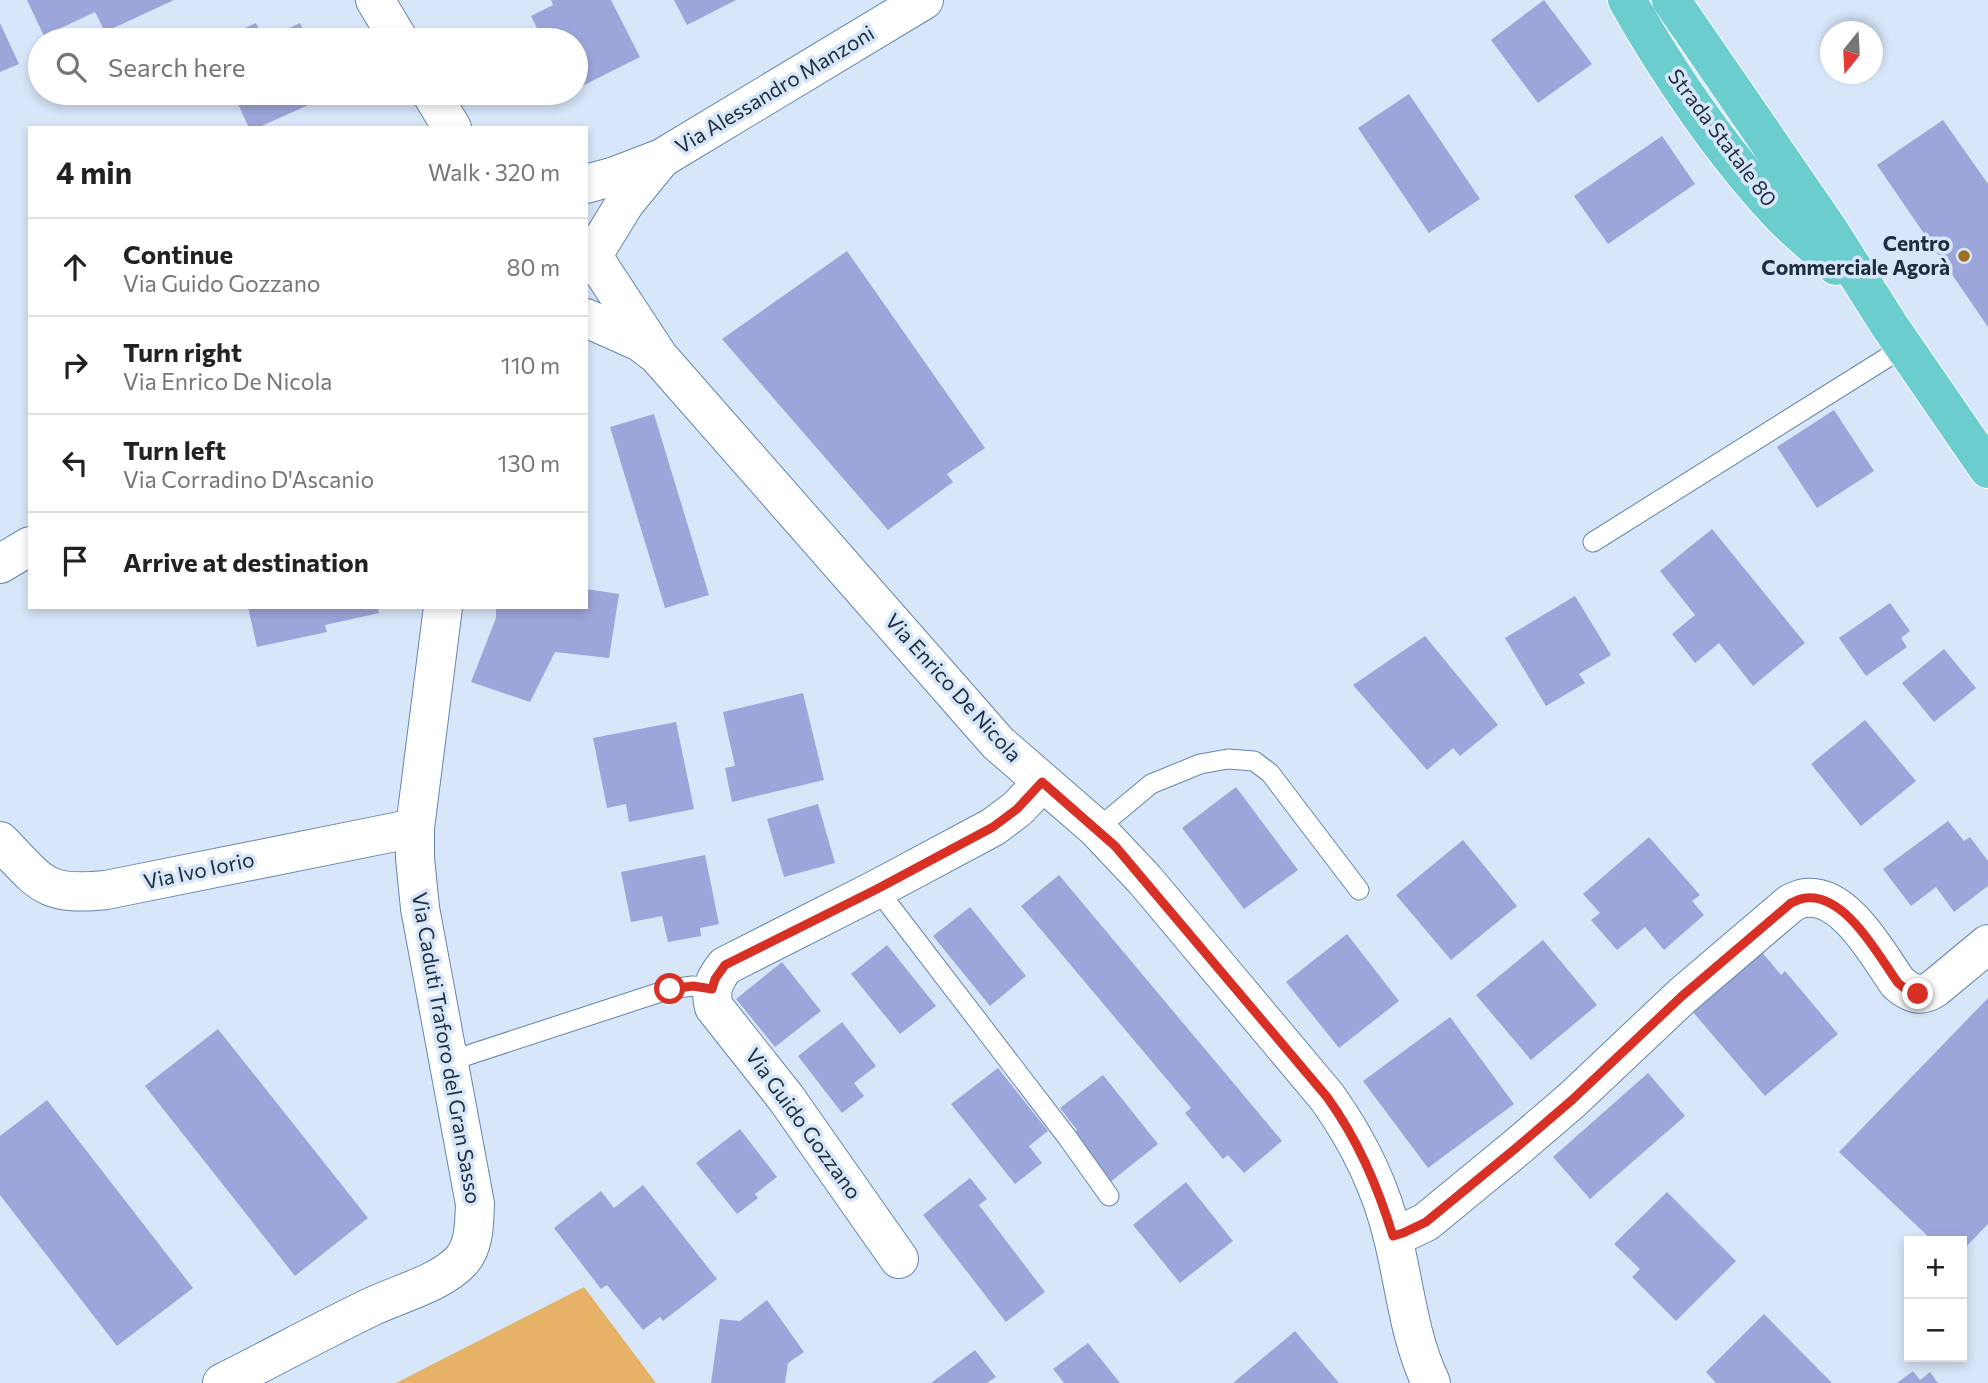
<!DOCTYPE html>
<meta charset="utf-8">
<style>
:root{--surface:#fff;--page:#f2f2f2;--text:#222;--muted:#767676;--line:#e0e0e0}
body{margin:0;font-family:Commissioner,sans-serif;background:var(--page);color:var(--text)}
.controls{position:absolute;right:21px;bottom:21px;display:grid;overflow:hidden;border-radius:0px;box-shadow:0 4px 10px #0003}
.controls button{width:63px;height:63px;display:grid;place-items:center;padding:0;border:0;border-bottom:2px solid var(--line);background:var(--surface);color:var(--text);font:35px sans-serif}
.compass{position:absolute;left:1820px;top:21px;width:63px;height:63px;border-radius:50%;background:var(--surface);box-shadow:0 4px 10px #0003;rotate:198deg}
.stop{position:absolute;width:21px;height:21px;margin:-16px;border:5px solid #d93025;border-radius:50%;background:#fff}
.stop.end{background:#d93025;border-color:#fff;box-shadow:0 2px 7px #0008}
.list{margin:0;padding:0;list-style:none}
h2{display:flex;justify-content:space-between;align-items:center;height:91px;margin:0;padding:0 28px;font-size:30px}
h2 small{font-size:23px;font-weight:400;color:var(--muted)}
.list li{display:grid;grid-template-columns:46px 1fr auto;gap:21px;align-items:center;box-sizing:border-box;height:98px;padding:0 28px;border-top:2px solid var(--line)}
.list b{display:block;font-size:26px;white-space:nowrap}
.list p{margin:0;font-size:23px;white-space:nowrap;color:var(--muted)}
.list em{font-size:23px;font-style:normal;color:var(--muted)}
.icon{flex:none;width:38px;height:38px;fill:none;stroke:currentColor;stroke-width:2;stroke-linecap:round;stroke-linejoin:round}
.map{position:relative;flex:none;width:1988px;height:1383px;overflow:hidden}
.search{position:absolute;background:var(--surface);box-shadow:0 4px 10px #0003;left:28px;top:28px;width:560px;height:77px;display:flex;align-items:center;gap:18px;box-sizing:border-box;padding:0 24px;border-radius:38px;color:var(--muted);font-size:26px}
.panel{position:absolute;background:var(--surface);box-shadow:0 4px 10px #0003;left:28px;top:126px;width:560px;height:483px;border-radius:0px}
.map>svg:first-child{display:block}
</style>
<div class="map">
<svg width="1988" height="1383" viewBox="0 0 1988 1383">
<rect width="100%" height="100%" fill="#d7e6f9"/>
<path fill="#e6b267" d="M584,1287L656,1383H396Z"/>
<g fill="#9ca6da">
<path d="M27,0H174L105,32L95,12L44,36Z"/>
<path d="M551,0H611L640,57L576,89V40H543L531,16L553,5Z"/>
<path d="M674,0H736L687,25Z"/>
<path d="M1544,0L1592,64L1538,103L1491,40Z"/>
<path d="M0,23L19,64L0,72Z"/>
<path d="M256,23L264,40L300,23L308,40H218Z"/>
<path d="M233,93H335L257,128H249Z"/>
<path d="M1409,94L1480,199L1429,233L1358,128Z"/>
<path d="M1943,120L1988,184V327L1877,165Z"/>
<path d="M1662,136L1695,184L1608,244L1574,196Z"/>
<path d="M847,251L985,448L947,474L953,482L888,530L722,339Z"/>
<path d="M1834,410L1874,471L1817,508L1777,447Z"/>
<path d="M654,414L709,595L665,608L610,427Z"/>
<path d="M1712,529L1805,643L1753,686L1719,643L1695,663L1672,634L1695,615L1660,571Z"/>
<path d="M586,589L619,594L609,658L555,652L530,702L471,682L496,618V607H586Z"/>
<path d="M1575,596L1611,655L1579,674L1585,683L1546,706L1505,638Z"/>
<path d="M1890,603L1910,631L1901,638L1907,647L1866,676L1839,638Z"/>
<path d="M248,607H377L379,613L325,625L327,632L257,647Z"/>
<path d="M1425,636L1498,725L1460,756L1453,748L1427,770L1353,685Z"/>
<path d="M1944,649L1976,688L1934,722L1902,683Z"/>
<path d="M803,693L824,780L732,802L725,768L735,766L723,712Z"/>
<path d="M1865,720L1916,781L1861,826L1811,764Z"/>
<path d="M676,722L694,809L629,822L626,804L607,808L593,738Z"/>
<path d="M1236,787L1298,870L1244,909L1182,828Z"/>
<path d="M818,804L835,863L784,877L767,819Z"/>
<path d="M1948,821L1964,841L1970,837L1988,861V886L1954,912L1936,887L1911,906L1883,869Z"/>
<path d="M1649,837L1700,895L1692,901L1704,915L1664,950L1645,927L1617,950L1591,920L1600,913L1583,894Z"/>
<path d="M1463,840L1517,906L1451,960L1396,895Z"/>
<path d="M705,855L719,924L700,928L701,936L668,942L662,916L631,922L621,872Z"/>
<path d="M1059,875L1282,1141L1244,1173L1228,1155L1223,1159L1185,1113L1191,1108L1021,906Z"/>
<path d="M970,907L1026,976L990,1006L933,936Z"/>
<path d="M1347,934L1399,1001L1339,1048L1286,982Z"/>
<path d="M1543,940L1597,1005L1531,1060L1476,995Z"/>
<path d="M887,945L936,1006L900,1034L851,974Z"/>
<path d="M1756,945L1781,975L1785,971L1838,1034L1765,1096L1686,1004Z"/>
<path d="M782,962L821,1011L775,1047L736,999Z"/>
<path d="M1988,998V1224L1962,1251V1241H1933L1839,1152Z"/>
<path d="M1450,1017L1514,1104L1428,1168L1363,1081Z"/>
<path d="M842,1022L876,1066L854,1083L864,1096L842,1113L798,1056Z"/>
<path d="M218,1029L368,1218L295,1276L145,1086Z"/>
<path d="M998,1068L1048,1131L1029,1146L1042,1163L1015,1184L951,1104Z"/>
<path d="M1648,1073L1685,1116L1590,1199L1553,1157Z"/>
<path d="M1103,1075L1158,1144L1109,1183L1071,1135L1077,1130L1060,1108Z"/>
<path d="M47,1100L193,1288L117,1346L0,1195V1136Z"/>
<path d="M740,1129L777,1177L755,1194L758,1198L737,1214L696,1163Z"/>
<path d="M970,1178L987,1199L979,1205L1045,1292L1006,1322L923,1215Z"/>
<path d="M1186,1182L1233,1241L1180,1283L1133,1225Z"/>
<path d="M643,1185L717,1279L663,1321L660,1317L643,1330L607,1285L601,1289L554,1228L601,1191L614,1208Z"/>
<path d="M1667,1192L1736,1261L1676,1321L1632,1277L1640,1269L1614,1244Z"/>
<path d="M767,1300L804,1352L788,1363L785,1383H711L720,1319L740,1321Z"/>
<path d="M1764,1314L1832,1383H1716L1706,1372Z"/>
<path d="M1295,1331L1339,1383H1233Z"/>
<path d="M1088,1343L1120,1383H1064L1053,1369Z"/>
<path d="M975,1350L996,1377L987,1383H931Z"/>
<path d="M1913,1371L1920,1380L1930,1372L1938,1383H1897Z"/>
</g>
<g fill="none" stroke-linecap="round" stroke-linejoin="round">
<g stroke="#6485b0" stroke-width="21">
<g id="service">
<path d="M1593,542L1904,347"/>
<path d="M1097,829L1151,784L1200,764L1228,759L1254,761L1270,773L1359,890"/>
<path d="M877,889L1067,1137L1109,1196"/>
<path d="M447,1062L670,989L693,986L712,989"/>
</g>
</g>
<g stroke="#6485b0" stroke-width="40">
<g id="minor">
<path d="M594,258L659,357L998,743L1097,829L1145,880L1327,1097C1357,1139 1381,1187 1393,1238C1405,1286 1409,1337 1431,1383"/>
<path d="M586,318L640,342L653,352"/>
<path d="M0,841C42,884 43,896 106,890L415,828"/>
<path d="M1393,1235L1403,1233L1426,1222L1516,1148L1572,1100L1682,996L1791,903C1796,901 1801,898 1806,898C1846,894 1878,955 1898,983C1911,994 1921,998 1935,988L1988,944"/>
<path d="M899,1259L786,1098L714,1007C709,990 715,979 725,966L877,889L993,827L1017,809L1042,783"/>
<path d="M222,1383C272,1358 321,1331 371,1307C398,1294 441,1283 461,1261C475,1246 474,1223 475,1204L420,908L415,858V828L443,607"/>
</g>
</g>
<g stroke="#6485b0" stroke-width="40">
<g id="tertiary">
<path d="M375,0L399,40"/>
<path d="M431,93L452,128"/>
<path d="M586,184L615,176L662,158L924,0"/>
<path d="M595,252L625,203L661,159"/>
<path d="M0,564L30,546"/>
</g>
</g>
<g stroke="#fff" stroke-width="40">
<g id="primary">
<path d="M1627,0C1667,71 1721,151 1777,211C1795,231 1817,247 1836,266"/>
<path d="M1671,0L1829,230L1889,325L1988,469"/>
</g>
</g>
<use href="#service" stroke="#fff" stroke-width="19"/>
<use href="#minor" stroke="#fff" stroke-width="38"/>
<use href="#tertiary" stroke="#fff" stroke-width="38"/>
<use href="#primary" stroke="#6bcdce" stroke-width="38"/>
</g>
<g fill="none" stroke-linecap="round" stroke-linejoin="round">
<path stroke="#d93025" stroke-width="9" d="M670,989L693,986L712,989L715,979L725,965L877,889L993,827L1017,809L1042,782L1115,846L1327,1097C1358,1140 1377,1185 1393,1236L1403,1233L1426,1222L1516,1148L1572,1100L1682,996L1791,903C1796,901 1801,898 1806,898C1846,894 1878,955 1898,983L1908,991L1918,994"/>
</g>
<circle fill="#9e6f21" stroke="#d7e6f9" stroke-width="2.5" cx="1964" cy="256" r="7"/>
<g text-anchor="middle" stroke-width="7" stroke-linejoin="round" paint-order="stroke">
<g font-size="21" fill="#1f2d3f" stroke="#d7e6f9">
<text transform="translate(775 90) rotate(-31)" y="7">Via Alessandro Manzoni</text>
<text transform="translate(1722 138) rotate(53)" y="7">Strada Statale 80</text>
<text transform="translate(953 688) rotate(48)" y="7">Via Enrico De Nicola</text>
<text transform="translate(199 871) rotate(-12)" y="7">Via Ivo Iorio</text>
<text transform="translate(446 1048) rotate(80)" y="7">Via Caduti Traforo del Gran Sasso</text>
<text transform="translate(803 1124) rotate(54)" y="7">Via Guido Gozzano</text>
</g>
<g font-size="21" font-weight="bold" fill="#1f2d3f" stroke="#d7e6f9" text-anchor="end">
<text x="1950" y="251">Centro<tspan x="1950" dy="24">Commerciale Agorà</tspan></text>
</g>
</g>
</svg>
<div class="controls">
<button>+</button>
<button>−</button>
</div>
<svg class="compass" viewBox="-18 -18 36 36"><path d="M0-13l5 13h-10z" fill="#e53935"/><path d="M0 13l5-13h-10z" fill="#767676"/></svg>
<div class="stop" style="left:670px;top:989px"></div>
<div class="stop end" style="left:1918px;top:994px"></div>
<div class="search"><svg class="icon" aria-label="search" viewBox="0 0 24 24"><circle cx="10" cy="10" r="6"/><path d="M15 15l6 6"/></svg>Search here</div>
<section class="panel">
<h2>4 min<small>Walk · 320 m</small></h2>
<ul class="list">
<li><svg class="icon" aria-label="ahead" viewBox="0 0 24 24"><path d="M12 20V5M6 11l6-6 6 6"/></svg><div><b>Continue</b><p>Via Guido Gozzano</p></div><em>80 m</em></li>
<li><svg class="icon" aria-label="right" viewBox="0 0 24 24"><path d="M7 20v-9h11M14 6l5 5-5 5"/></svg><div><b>Turn right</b><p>Via Enrico De Nicola</p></div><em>110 m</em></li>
<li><svg class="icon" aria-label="left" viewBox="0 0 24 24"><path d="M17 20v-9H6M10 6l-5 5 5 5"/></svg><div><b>Turn left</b><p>Via Corradino D'Ascanio</p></div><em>130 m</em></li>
<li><svg class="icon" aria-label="arrive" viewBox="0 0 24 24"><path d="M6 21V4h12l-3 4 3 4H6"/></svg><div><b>Arrive at destination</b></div></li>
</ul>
</section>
</div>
